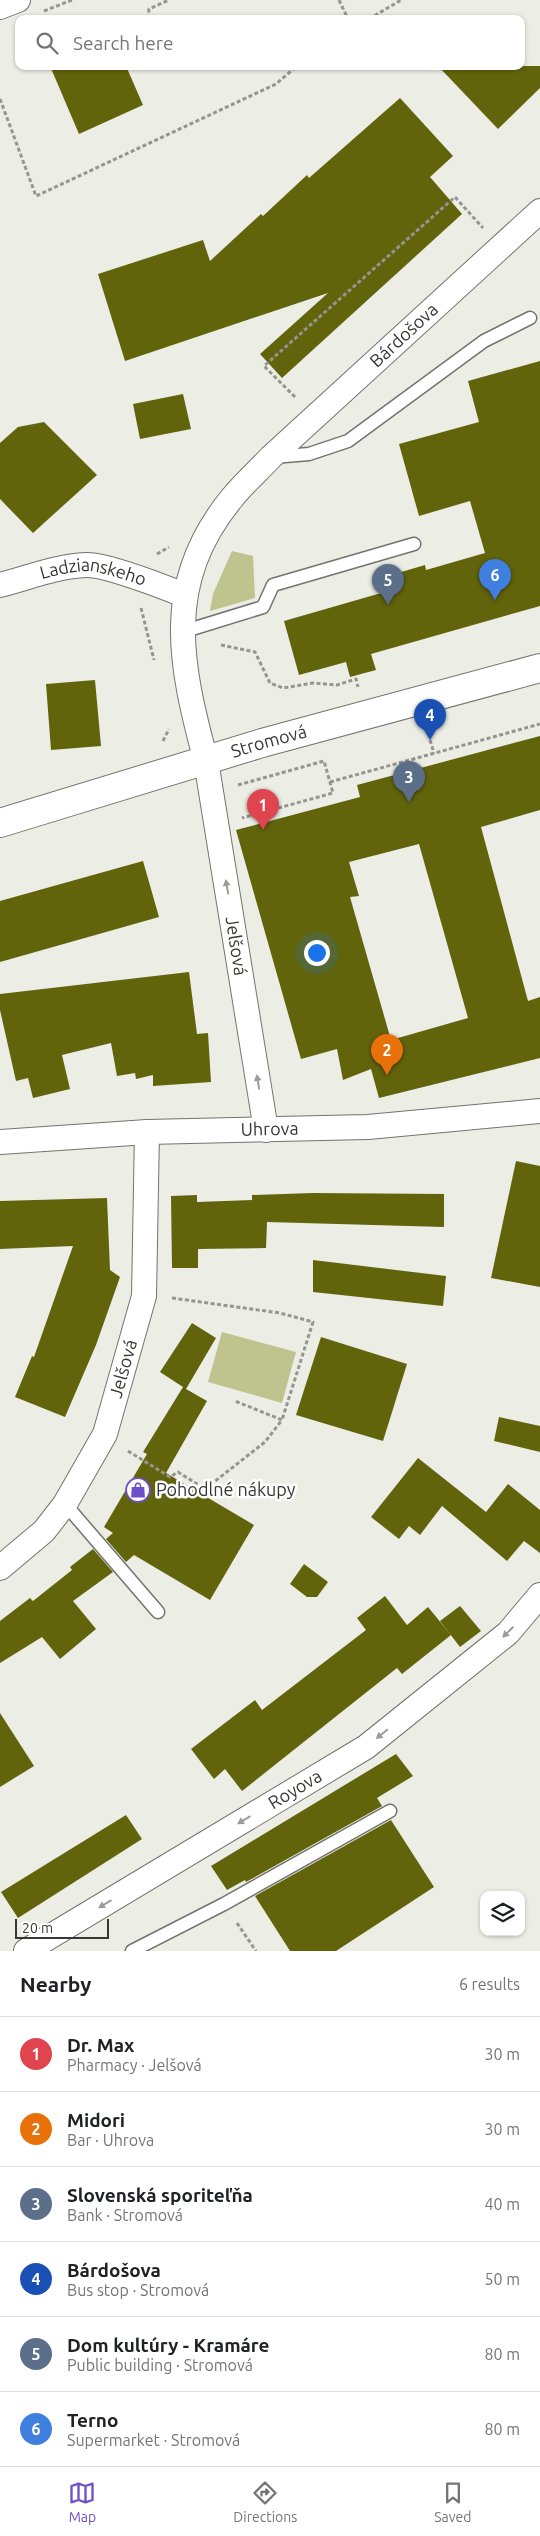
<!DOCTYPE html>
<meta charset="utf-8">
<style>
:root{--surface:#fff;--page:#f6f6f6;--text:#202124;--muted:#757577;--line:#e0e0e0;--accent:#6f4fc8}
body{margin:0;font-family:Ubuntu,sans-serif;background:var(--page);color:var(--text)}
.controls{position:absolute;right:15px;bottom:15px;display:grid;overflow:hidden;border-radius:10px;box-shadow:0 1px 4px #0004}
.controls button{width:45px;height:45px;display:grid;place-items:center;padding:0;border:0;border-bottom:1px solid var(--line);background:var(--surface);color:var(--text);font:25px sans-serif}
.scale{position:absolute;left:15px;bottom:12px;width:94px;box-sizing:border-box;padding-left:5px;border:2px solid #373835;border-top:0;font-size:14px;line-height:18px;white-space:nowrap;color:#373835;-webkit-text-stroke:4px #fffffe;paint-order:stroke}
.you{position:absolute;left:316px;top:952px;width:18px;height:18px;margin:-12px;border:4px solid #fff;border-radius:50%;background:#1a73e8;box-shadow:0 0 0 8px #1a73e833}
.badge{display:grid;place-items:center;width:32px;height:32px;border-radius:50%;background:var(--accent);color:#fff;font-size:16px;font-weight:700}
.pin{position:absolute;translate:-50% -41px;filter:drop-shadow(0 1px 2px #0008)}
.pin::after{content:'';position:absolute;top:26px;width:18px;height:15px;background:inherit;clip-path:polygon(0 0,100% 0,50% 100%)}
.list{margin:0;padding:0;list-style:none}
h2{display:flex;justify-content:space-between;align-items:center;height:65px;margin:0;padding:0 20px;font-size:21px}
h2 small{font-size:16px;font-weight:400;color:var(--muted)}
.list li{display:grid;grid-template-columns:32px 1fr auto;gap:15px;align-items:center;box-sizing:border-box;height:75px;padding:0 20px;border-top:1px solid var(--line)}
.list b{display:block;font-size:19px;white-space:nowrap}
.list p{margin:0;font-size:16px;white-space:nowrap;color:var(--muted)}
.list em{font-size:16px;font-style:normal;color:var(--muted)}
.icon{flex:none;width:28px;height:28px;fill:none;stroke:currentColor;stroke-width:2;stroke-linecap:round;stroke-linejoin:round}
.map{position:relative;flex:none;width:540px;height:1951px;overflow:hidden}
.search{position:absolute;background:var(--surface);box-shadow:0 1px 4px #0004;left:15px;right:15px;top:15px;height:55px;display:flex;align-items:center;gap:12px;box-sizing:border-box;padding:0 18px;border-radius:10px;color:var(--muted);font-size:19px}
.sheet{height:515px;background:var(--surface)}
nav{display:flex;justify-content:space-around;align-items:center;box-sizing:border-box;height:70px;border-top:1px solid var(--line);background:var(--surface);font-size:14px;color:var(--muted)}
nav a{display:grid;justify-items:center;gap:2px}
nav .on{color:var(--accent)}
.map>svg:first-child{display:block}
</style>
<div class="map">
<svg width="540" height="1951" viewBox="0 0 540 1951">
<rect width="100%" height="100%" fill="#ecede5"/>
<g fill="#bfc38d">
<path d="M232,551L253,556L255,598L210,611L213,594Z"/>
<path d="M222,1332L296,1352L282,1403L208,1382Z"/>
</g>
<g fill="#62640c" fill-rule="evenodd">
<path d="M50,66H126L143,105L79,134Z"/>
<path d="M438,66H540V88L498,129Z"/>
<path d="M400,98L453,156L430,177L462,214L282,378L260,354L328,293L125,361L98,274L203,240L210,261L261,214L263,216L307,175L309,178Z"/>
<path d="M540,361V606L371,654L376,670L350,677L346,662L299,675L284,621L395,589L391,575L425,565L426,570L485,553L470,501L419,516L399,444L479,422L468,381Z"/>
<path d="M183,394L191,429L140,439L133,404Z"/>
<path d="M44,422L97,475L33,533L0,499V443L18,427Z"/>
<path d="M95,680L101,746L51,750L46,684Z"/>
<path d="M540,736V810L481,827L528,1001L540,997V1058L379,1098L371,1069L343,1080L337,1049L301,1059L236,830L360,797L357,785ZM419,844L468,1018L391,1040L350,897L359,896L349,862Z"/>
<path d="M143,861L159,917L0,962V901Z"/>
<path d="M189,972L197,1034L208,1033L211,1082L153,1086V1075L136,1079L135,1073L117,1076L111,1043L62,1055L70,1089L33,1098L28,1078L16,1081L0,1010V994Z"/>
<path d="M516,1161L540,1166V1287L491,1278Z"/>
<path d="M313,1193L444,1194V1227L267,1222L266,1248L198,1249V1268H172L171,1196L197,1195V1202L252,1200V1195Z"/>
<path d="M107,1198L110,1270L120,1277L96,1345L65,1417L15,1397L32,1356L34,1357L73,1246L0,1249V1201Z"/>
<path d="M313,1260L446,1276L443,1306L313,1292Z"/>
<path d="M192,1323L216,1338L186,1389L207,1401L166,1473L254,1525L210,1600L134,1555L126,1562L106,1539L113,1533L104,1527L147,1454L143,1452L183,1387L160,1372Z"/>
<path d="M321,1337L407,1364L383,1441L296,1415Z"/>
<path d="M499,1417L540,1426V1452L494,1441Z"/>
<path d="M418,1458L486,1512L508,1484L540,1510V1553L524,1541L507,1561L442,1506L420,1535L409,1526L399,1539L371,1517Z"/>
<path d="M93,1549L113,1572L73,1601L96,1629L60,1659L42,1637L0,1663V1621L30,1598L33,1601L72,1570L70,1567Z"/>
<path d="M304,1564L328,1582L317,1597H307L290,1584Z"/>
<path d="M385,1596L407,1625L428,1607L451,1635L402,1674L397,1668L242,1791L225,1769L214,1779L191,1749L255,1700L262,1710L366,1630L357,1618Z"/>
<path d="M460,1606L481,1631L460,1647L440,1621Z"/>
<path d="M0,1713L34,1766L0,1787Z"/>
<path d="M396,1754L413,1776L377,1798L382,1806L246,1882L245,1880L227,1890L211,1866Z"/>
<path d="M126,1815L142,1839L18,1918L1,1892Z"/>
<path d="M391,1820L434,1887L336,1951H290L255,1896Z"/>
</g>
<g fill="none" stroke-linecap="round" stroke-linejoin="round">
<g stroke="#73746d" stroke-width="15">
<g id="service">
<path d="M273,457L309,454L348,441L484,341L530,318"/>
<path d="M182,632L263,607L273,585L414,544"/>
<path d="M65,1504L158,1612"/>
<path d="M132,1951L224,1904L390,1811"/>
</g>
</g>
<g stroke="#73746d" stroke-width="26">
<g id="minor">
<path d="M0,7L18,0"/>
<path id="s1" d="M0,585C27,578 58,566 86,565C105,564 164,587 184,595"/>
<path id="s2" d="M266,1130L206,761C180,664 162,583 232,498C243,484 258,471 271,457L540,211"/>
<path id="s3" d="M0,1142L147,1132L368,1127L540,1111"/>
<path id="s4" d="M0,1568L44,1531L65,1504L105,1434L144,1296L147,1132"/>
<path id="s5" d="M26,1951L366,1747L508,1633L540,1595"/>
</g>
</g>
<g stroke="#73746d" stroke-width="30">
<g id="tertiary">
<path id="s6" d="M0,823L262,743L540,668"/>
</g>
</g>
<g stroke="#959690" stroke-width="3" stroke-dasharray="4 2.5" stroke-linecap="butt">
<path d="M339,0L348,19"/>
<path d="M44,11L72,0"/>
<path d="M148,19L149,9L169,0"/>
<path d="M369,19L401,0"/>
<path d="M134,68L138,66"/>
<path d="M0,99L36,196L276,84L297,66"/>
<path d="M295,397L264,366L455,197L483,228"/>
<path d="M157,554L169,547"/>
<path d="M141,608L154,660"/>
<path d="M221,645L255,652L270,683L283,688L313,683L337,685L356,679L358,687"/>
<path d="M430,740L434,753"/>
<path d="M163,741L169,729"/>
<path d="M330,782L540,724"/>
<path d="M238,785L324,761L333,793L242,818"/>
<path d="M172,1298L280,1313L313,1322L282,1420"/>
<path d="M128,1451L170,1477L178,1472L205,1489L265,1442L282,1420L235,1401"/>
<path d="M237,1923L256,1951"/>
</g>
<use href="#service" stroke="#fff" stroke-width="12"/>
<use href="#minor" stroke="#fff" stroke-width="24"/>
<use href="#tertiary" stroke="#fff" stroke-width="28"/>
</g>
<defs><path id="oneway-solid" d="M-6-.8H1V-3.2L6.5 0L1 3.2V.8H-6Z" transform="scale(1.25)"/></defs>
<g fill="#9b9c9a">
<use href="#oneway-solid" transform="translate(227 887) rotate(-100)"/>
<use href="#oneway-solid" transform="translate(258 1082) rotate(-99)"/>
<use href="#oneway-solid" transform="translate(508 1632) rotate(136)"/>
<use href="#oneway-solid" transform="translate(382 1734) rotate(141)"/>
<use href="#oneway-solid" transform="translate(244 1820) rotate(149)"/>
<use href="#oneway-solid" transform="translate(105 1904) rotate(149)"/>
</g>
<defs>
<g id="shop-ring" transform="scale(1.25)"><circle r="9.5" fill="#fffffe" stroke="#6f4fc8" stroke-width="1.5"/><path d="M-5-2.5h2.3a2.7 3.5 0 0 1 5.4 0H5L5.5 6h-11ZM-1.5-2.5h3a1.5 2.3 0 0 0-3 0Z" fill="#6f4fc8"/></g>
</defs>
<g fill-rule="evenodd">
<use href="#shop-ring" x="138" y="1490"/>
</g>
<g text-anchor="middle" stroke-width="5" stroke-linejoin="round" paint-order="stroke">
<g font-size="18" fill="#373835" stroke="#fffffe">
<text dy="6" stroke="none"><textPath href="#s2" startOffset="888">Bárdošova</textPath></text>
<text dy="6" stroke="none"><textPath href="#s1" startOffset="96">Ladzianskeho</textPath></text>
<text dy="6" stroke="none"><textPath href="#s6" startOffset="281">Stromová</textPath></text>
<text transform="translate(236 946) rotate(81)" y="6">Jelšová</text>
<text dy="6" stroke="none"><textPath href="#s3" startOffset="270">Uhrova</textPath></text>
<text dy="6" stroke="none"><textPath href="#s4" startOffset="240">Jelšová</textPath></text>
<text dy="6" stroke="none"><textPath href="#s5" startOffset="314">Royova</textPath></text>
</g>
<g font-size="18" fill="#373835" stroke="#fffffe" text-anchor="start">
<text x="156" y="1496">Pohodlné nákupy</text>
</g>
</g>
</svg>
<div class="controls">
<button><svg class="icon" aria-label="layers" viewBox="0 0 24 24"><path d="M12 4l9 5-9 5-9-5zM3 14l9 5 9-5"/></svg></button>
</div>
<div class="scale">20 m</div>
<div class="you"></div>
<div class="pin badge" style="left:263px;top:830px;background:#e0444e">1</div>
<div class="pin badge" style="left:387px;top:1075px;background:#e8710a">2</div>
<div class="pin badge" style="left:409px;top:802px;background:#5c6f8a">3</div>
<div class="pin badge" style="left:430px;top:740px;background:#1a4fb4">4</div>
<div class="pin badge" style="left:388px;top:605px;background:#5c6f8a">5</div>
<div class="pin badge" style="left:495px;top:600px;background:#3f7fe0">6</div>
<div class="search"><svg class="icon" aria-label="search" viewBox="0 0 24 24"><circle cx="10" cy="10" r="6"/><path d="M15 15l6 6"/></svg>Search here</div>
</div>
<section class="sheet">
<h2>Nearby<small>6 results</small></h2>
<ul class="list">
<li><span class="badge" style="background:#e0444e">1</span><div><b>Dr. Max</b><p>Pharmacy · Jelšová</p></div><em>30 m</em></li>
<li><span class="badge" style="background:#e8710a">2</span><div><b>Midori</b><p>Bar · Uhrova</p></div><em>30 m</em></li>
<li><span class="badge" style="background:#5c6f8a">3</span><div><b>Slovenská sporiteľňa</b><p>Bank · Stromová</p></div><em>40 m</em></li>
<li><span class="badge" style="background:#1a4fb4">4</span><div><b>Bárdošova</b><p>Bus stop · Stromová</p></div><em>50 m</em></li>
<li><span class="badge" style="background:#5c6f8a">5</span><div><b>Dom kultúry - Kramáre</b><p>Public building · Stromová</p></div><em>80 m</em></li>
<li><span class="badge" style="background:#3f7fe0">6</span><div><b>Terno</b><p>Supermarket · Stromová</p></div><em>80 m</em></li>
</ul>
</section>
<nav>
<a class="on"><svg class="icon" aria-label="map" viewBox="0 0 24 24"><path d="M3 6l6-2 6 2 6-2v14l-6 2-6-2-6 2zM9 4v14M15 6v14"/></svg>Map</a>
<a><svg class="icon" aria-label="directions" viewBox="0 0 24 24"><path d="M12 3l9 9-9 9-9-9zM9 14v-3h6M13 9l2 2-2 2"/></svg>Directions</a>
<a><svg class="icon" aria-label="saved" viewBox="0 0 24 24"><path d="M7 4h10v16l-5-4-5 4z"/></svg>Saved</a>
</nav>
